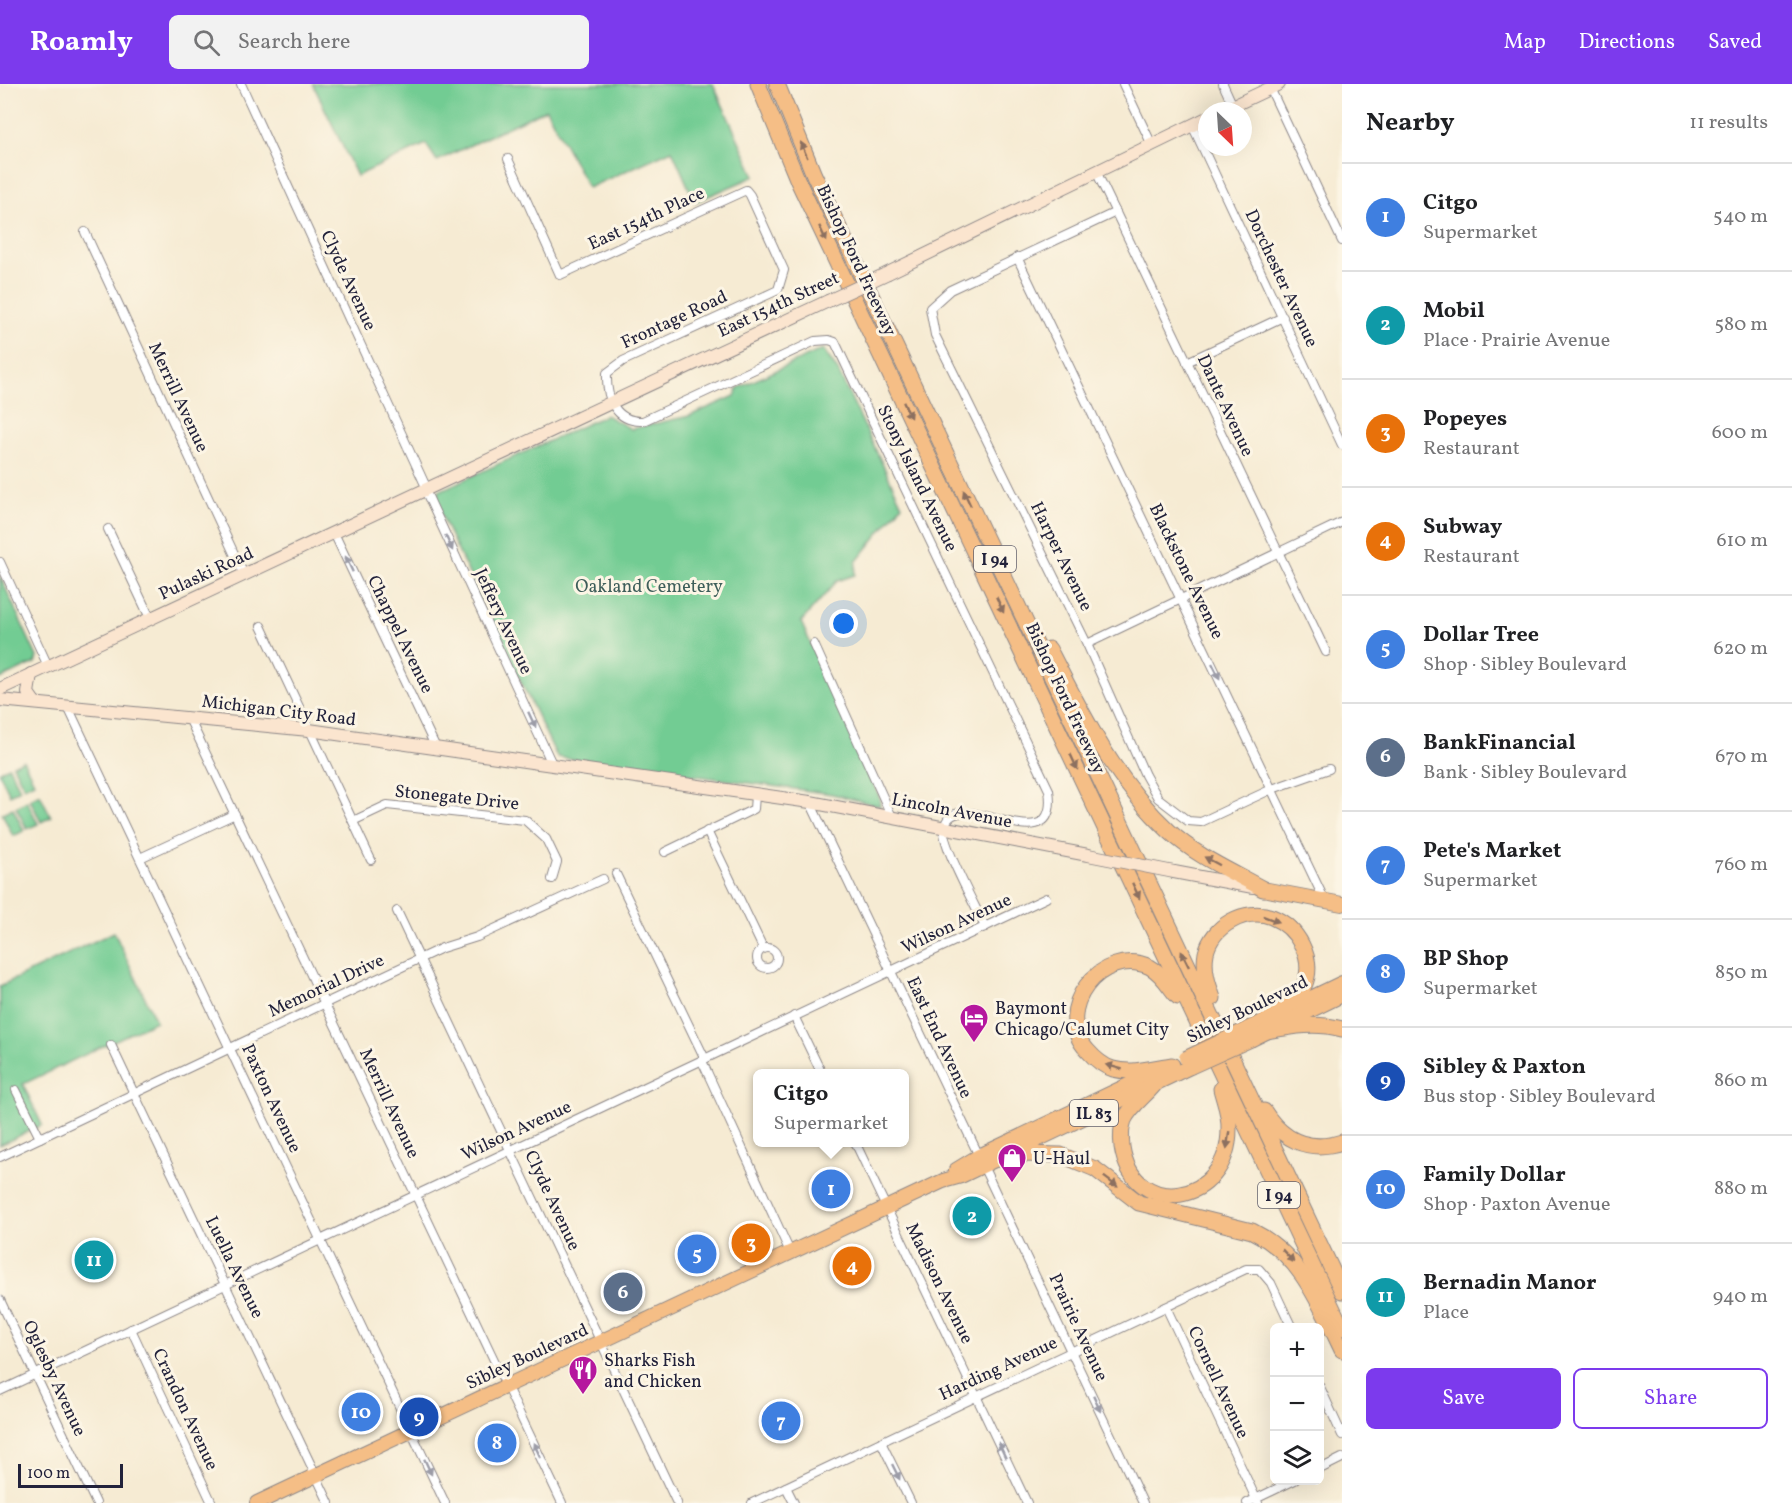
<!DOCTYPE html>
<meta charset="utf-8">
<style>
:root{--surface:#fff;--page:#f2f2f2;--text:#202124;--muted:#757577;--line:#e0e0e0;--accent:#7c3aed}
body{margin:0;font-family:Vollkorn,serif;background:var(--page);color:var(--text)}
.controls{position:absolute;right:18px;bottom:18px;display:grid;overflow:hidden;border-radius:9px;box-shadow:0 6px 24px #0002}
.controls button{width:54px;height:54px;display:grid;place-items:center;padding:0;border:0;border-bottom:2px solid var(--line);background:var(--surface);color:var(--text);font:30px sans-serif}
.compass{position:absolute;left:1198px;top:18px;width:54px;height:54px;border-radius:50%;background:var(--surface);box-shadow:0 6px 24px #0002;rotate:155deg}
.scale{position:absolute;left:18px;bottom:15px;width:105px;box-sizing:border-box;padding-left:6px;border:3px solid #22223b;border-top:0;font-size:16px;line-height:21px;white-space:nowrap;color:#22223b;-webkit-text-stroke:4px #fcf5e5;paint-order:stroke}
.you{position:absolute;left:844px;top:540px;width:21px;height:21px;margin:-15px;border:4px solid #fff;border-radius:50%;background:#1a73e8;box-shadow:0 0 0 9px #1a73e833}
.badge{display:grid;place-items:center;width:39px;height:39px;border-radius:50%;background:var(--accent);color:#fff;font-size:20px;font-weight:700}
.pin{position:absolute;translate:-50% -50%;border:3px solid #fff;box-shadow:0 2px 6px #0006}
.popup{position:absolute;left:753px;top:985px;width:156px;height:78px;box-sizing:border-box;display:grid;place-content:center;border-radius:9px;background:var(--surface);filter:drop-shadow(0 2px 4px #0005);font-size:20px;white-space:nowrap;color:var(--muted)}
.popup b{font-size:22px;color:var(--text)}
.popup::after{content:'';position:absolute;left:50%;top:100%;margin-left:-12px;border:12px solid transparent;border-top-color:var(--surface)}
.list{margin:0;padding:0;list-style:none}
h2{display:flex;justify-content:space-between;align-items:center;height:78px;margin:0;padding:0 24px;font-size:26px}
h2 small{font-size:20px;font-weight:400;color:var(--muted)}
.list li{display:grid;grid-template-columns:39px 1fr auto;gap:18px;align-items:center;box-sizing:border-box;height:108px;padding:0 24px;border-top:2px solid var(--line)}
.list b{display:block;font-size:22px;white-space:nowrap}
.list p{margin:0;font-size:20px;white-space:nowrap;color:var(--muted)}
.list em{font-size:20px;font-style:normal;color:var(--muted)}
.actions{display:flex;gap:12px;padding:18px 24px}
.actions a{flex:1;padding:14px 0;border:2px solid var(--accent);border-radius:9px;text-align:center;font-size:21px;color:var(--accent)}
.actions .main{background:var(--accent);color:#fff}
.icon{flex:none;width:33px;height:33px;fill:none;stroke:currentColor;stroke-width:2;stroke-linecap:round;stroke-linejoin:round}
.map{position:relative;flex:none;width:1342px;height:1419px;overflow:hidden}
header{display:flex;align-items:center;gap:36px;box-sizing:border-box;height:84px;padding:0 30px;background:var(--accent);color:#fff}
header strong{font-size:28px}
nav{display:flex;gap:33px;margin-inline-start:auto;font-size:21px}
.search{width:420px;height:54px;background:var(--page);display:flex;align-items:center;gap:15px;box-sizing:border-box;padding:0 21px;border-radius:9px;color:var(--muted);font-size:22px}
main{display:flex}
aside{flex:1;background:var(--surface)}
.map>svg:first-child{display:block}
</style>
<header>
<strong>Roamly</strong>
<div class="search"><svg class="icon" aria-label="search" viewBox="0 0 24 24"><circle cx="10" cy="10" r="6"/><path d="M15 15l6 6"/></svg>Search here</div>
<nav><a>Map</a><a>Directions</a><a>Saved</a></nav>
</header>
<main>
<div class="map">
<svg width="1342" height="1419" viewBox="0 0 1342 1419">
<rect width="100%" height="100%" fill="#fcf5e5"/>
<filter id="ink" filterUnits="userSpaceOnUse"><feTurbulence type="fractalNoise" baseFrequency=".0167" numOctaves="2"/><feDisplacementMap in="SourceGraphic" scale="12" xChannelSelector="R" yChannelSelector="G"/><feConvolveMatrix kernelMatrix="1 2 1 2 8 2 1 2 1" color-interpolation-filters="sRGB"/></filter>
<filter id="wash" filterUnits="userSpaceOnUse"><feTurbulence type="fractalNoise" baseFrequency=".008" numOctaves="4" result="noise"/><feDisplacementMap in="SourceGraphic" scale="24" xChannelSelector="R" yChannelSelector="G"/><feGaussianBlur stdDeviation="1.35" result="paint"/><feColorMatrix in="noise" values="0 0 0 0 0 0 0 0 0 0 0 0 0 0 0 0 0 1.4 0 .05"/><feComposite in="paint" operator="in"/></filter>
<g filter="url(#wash)">
<rect width="100%" height="100%" fill="#f6ebd3"/>
<g fill="#72cc93" stroke="#4a7767" stroke-width="1.5">
<path d="M313,0H713L755,92L695,118L672,66L588,104L546,25L437,77L426,60L357,92Z"/>
<path d="M823,265L838,287L902,421L856,478L855,491L837,497L801,538L879,712L880,722L832,710L557,673L447,444L436,417L439,407L606,331L631,345L689,332L735,312L738,304Z"/>
<path d="M0,492L37,573L35,579L0,595Z"/>
<path d="M23,676L34,698L24,703L13,681Z"/>
<path d="M9,683L20,705L10,711L0,690V687Z"/>
<path d="M40,710L51,733L41,738L30,715Z"/>
<path d="M27,717L38,740L27,745L16,723Z"/>
<path d="M13,724L24,747L13,752L2,729Z"/>
<path d="M114,848L156,937L23,1000L42,1041L0,1061V902Z"/>
</g>
</g>
<g filter="url(#ink)">
<g fill="none" stroke-linecap="round" stroke-linejoin="round">
<g stroke="#8c8687" stroke-width="10">
<g id="street">
<path d="M241,0L427,405"/>
<path d="M1123,0L1152,61"/>
<path d="M1223,0L1233,22"/>
<path d="M1270,4L1342,157"/>
<path d="M1192,41L1342,361"/>
<path d="M508,75L560,191L746,106L750,111L784,186L778,206L623,277L607,289C606,314 615,338 643,337L815,257L829,256L835,258L1049,706C1061,787 952,694 944,745C941,760 977,825 985,843"/>
<path d="M1096,87L1326,568"/>
<path d="M1116,128L950,206L930,224L935,251L1087,560L1145,691L1158,714L1188,737L1201,738L1272,705L1329,685"/>
<path d="M85,148L244,491"/>
<path d="M1017,173L1325,817"/>
<path d="M1187,278L1283,233"/>
<path d="M425,406L553,682"/>
<path d="M108,445L150,534"/>
<path d="M334,449L437,666"/>
<path d="M0,478L48,582"/>
<path d="M261,542L371,776"/>
<path d="M814,560L892,733"/>
<path d="M1087,560L1342,438"/>
<path d="M68,623L445,1419"/>
<path d="M189,634L562,1419"/>
<path d="M810,718L979,1072"/>
<path d="M353,737L387,721L525,736L546,755L557,778L552,795"/>
<path d="M707,747L763,864"/>
<path d="M665,768L754,725L755,711"/>
<path d="M140,774L235,730"/>
<path d="M616,790L705,975"/>
<path d="M397,827L677,1419"/>
<circle cx="767" cy="874" r="10"/>
<path d="M794,932L822,990"/>
<path d="M111,961L329,1419"/>
<path d="M702,977L790,1168"/>
<path d="M16,1006L40,1054"/>
<path d="M855,1058L1027,1419"/>
<path d="M0,1073L442,864L477,853L603,795"/>
<path d="M983,1082L1143,1419"/>
<path d="M0,1216L96,1419"/>
<path d="M1166,1223L1258,1419"/>
<path d="M131,1245L212,1419"/>
<path d="M1320,1303L1342,1351"/>
<path d="M0,1307L1046,814"/>
<path d="M881,1358L911,1419"/>
<path d="M1320,1385L1342,1374"/>
<path d="M786,1403L794,1419"/>
<path d="M752,1419L1246,1185H1259L1271,1199L1292,1244"/>
<path d="M1247,1419L1295,1396"/>
</g>
</g>
<g stroke="#8c8687" stroke-width="14">
<g id="secondary">
<path d="M1222,27L1279,0"/>
<path d="M888,189L1207,34"/>
<path d="M31,590L28,609L35,619"/>
<path d="M0,605L828,217"/>
<path d="M0,616L309,646L810,718L1088,771"/>
<path d="M1174,788L1253,803"/>
</g>
</g>
<g stroke="#8c8687" stroke-width="16">
<g id="primary">
<path d="M1263,805L1342,820"/>
<path d="M1247,945L1342,899"/>
<path d="M1252,955L1342,911"/>
<path d="M956,1086L979,1072L1162,985"/>
<path d="M257,1419L943,1097L961,1092L1190,983"/>
</g>
</g>
<g stroke="#8c8687" stroke-width="17">
<g id="highway">
<path d="M758,0L798,97L1342,1244"/>
<path d="M777,0L814,91L880,230L1342,1207"/>
<path d="M1049,565C1082,630 1115,697 1169,747C1196,772 1231,787 1263,805"/>
<path d="M1213,914C1208,900 1203,885 1206,869C1212,842 1245,823 1272,833C1297,843 1316,875 1304,902C1298,915 1282,926 1271,934"/>
<path d="M1267,947C1294,942 1316,938 1342,945"/>
<path d="M1172,981C1152,984 1132,990 1113,985C1102,982 1094,974 1087,966C1051,927 1101,861 1150,883C1163,890 1169,903 1178,913"/>
<path d="M1154,1001C1145,1012 1130,1023 1124,1036C1121,1044 1121,1054 1122,1063C1133,1136 1229,1122 1229,1045C1230,1031 1224,1017 1221,1005"/>
<path d="M1264,1027C1282,1056 1308,1069 1342,1058"/>
<path d="M998,1075L1024,1070L1061,1071L1095,1085L1139,1119L1252,1147C1301,1171 1319,1219 1342,1266"/>
</g>
</g>
<use href="#street" stroke="#fff" stroke-width="8"/>
<use href="#secondary" stroke="#fbe5cf" stroke-width="12"/>
<use href="#primary" stroke="#f5be86" stroke-width="14"/>
<use href="#highway" stroke="#f5be86" stroke-width="15"/>
<g stroke="#8c8687" stroke-width="14" stroke-linecap="butt">
<g id="secondary-bridge">
<path d="M828,217L888,189"/>
<path d="M1088,771L1174,788"/>
</g>
</g>
<g stroke="#8c8687" stroke-width="16" stroke-linecap="butt">
<g id="primary-bridge">
<path d="M1186,974L1247,945"/>
<path d="M1190,983L1252,955"/>
</g>
</g>
<use href="#secondary-bridge" stroke="#fbe5cf" stroke-width="12"/>
<use href="#primary-bridge" stroke="#f5be86" stroke-width="14"/>
</g>
<defs><path id="oneway-solid" d="M-6-.8H1V-3.2L6.5 0L1 3.2V.8H-6Z" transform="scale(1.5)"/></defs>
<g fill="#8c7060">
<use href="#oneway-solid" transform="translate(804 66) rotate(-113)"/>
<use href="#oneway-solid" transform="translate(823 150) rotate(65)"/>
<use href="#oneway-solid" transform="translate(907 326) rotate(65)"/>
<use href="#oneway-solid" transform="translate(967 414) rotate(-115)"/>
<use href="#oneway-solid" transform="translate(1000 521) rotate(65)"/>
<use href="#oneway-solid" transform="translate(1074 678) rotate(65)"/>
<use href="#oneway-solid" transform="translate(1212 777) rotate(-152)"/>
<use href="#oneway-solid" transform="translate(1136 807) rotate(65)"/>
<use href="#oneway-solid" transform="translate(1271 835) rotate(20)"/>
<use href="#oneway-solid" transform="translate(1185 875) rotate(-116)"/>
<use href="#oneway-solid" transform="translate(1114 983) rotate(-165)"/>
<use href="#oneway-solid" transform="translate(1228 1056) rotate(98)"/>
<use href="#oneway-solid" transform="translate(1111 1098) rotate(37)"/>
<use href="#oneway-solid" transform="translate(1288 1172) rotate(47)"/>
</g>
<g fill="#9c9ca7">
<use href="#oneway-solid" transform="translate(449 459) rotate(65)"/>
<use href="#oneway-solid" transform="translate(349 480) rotate(-115)"/>
<use href="#oneway-solid" transform="translate(1216 587) rotate(64)"/>
<use href="#oneway-solid" transform="translate(532 636) rotate(65)"/>
<use href="#oneway-solid" transform="translate(1097 1320) rotate(65)"/>
<use href="#oneway-solid" transform="translate(537 1366) rotate(-115)"/>
<use href="#oneway-solid" transform="translate(1002 1366) rotate(-115)"/>
<use href="#oneway-solid" transform="translate(428 1383) rotate(65)"/>
<use href="#oneway-solid" transform="translate(896 1388) rotate(64)"/>
</g>
</g>
<defs>
<g id="hotel-pin" transform="scale(1.5)"><path d="M0 17L-7.5 6A9.5 9.5 0 1 1 7.5 6Z" fill="#b5179e" stroke="#fcf5e5"/><path d="M-6-4.5h1.5V1H6V5H4.5V3h-9V5H-6ZM-4 0a1.8 1.8 0 1 1 3.6 0ZM.5 0V-2.5h3Q6-2.5 6 0Z" fill="#fff"/></g>
<g id="shop-pin" transform="scale(1.5)"><path d="M0 17L-7.5 6A9.5 9.5 0 1 1 7.5 6Z" fill="#b5179e" stroke="#fcf5e5"/><path d="M-5-2.5h2.3a2.7 3.5 0 0 1 5.4 0H5L5.5 6h-11ZM-1.5-2.5h3a1.5 2.3 0 0 0-3 0Z" fill="#fff"/></g>
<g id="restaurant-pin" transform="scale(1.5)"><path d="M0 17L-7.5 6A9.5 9.5 0 1 1 7.5 6Z" fill="#b5179e" stroke="#fcf5e5"/><path d="M-5-6h1v4h1v-4h1v4h1v-4h1v5L-1.5 .5V6h-2V.5L-5-1ZM5-6V6H3V1.5H1.5Q1.5-4 5-6Z" fill="#fff"/></g>
</defs>
<g fill-rule="evenodd">
<use href="#hotel-pin" x="974" y="934"/>
<use href="#shop-pin" x="1012" y="1074"/>
<use href="#restaurant-pin" x="583" y="1286"/>
</g>
<g text-anchor="middle" stroke-width="6" stroke-linejoin="round" paint-order="stroke">
<g fill="#fcf5e5" stroke="#63616e" stroke-width="1.5">
<rect x="974" y="462" width="42" height="26" rx="4.5"/>
<rect x="1070" y="1016" width="48" height="26" rx="4.5"/>
<rect x="1258" y="1098" width="42" height="26" rx="4.5"/>
</g>
<g font-size="16" font-weight="bold" fill="#22223b">
<text x="995" y="481">I 94</text>
<text x="1094" y="1035">IL 83</text>
<text x="1279" y="1117">I 94</text>
</g>
<g font-size="18" fill="#22223b" stroke="#fcf5e5">
<text transform="translate(646 134) rotate(-25)" y="6">East 154th Place</text>
<text transform="translate(857 176) rotate(65)" y="6">Bishop Ford Freeway</text>
<text transform="translate(1282 194) rotate(65)" y="6">Dorchester Avenue</text>
<text transform="translate(349 196) rotate(65)" y="6">Clyde Avenue</text>
<text transform="translate(778 220) rotate(-25)" y="6">East 154th Street</text>
<text transform="translate(674 235) rotate(-25)" y="6">Frontage Road</text>
<text transform="translate(179 313) rotate(65)" y="6">Merrill Avenue</text>
<text transform="translate(1226 321) rotate(65)" y="6">Dante Avenue</text>
<text transform="translate(918 394) rotate(64)" y="6">Stony Island Avenue</text>
<text transform="translate(1062 472) rotate(64)" y="6">Harper Avenue</text>
<text transform="translate(1187 487) rotate(64)" y="6">Blackstone Avenue</text>
<text transform="translate(206 489) rotate(-25)" y="6">Pulaski Road</text>
<text transform="translate(504 537) rotate(65)" y="6">Jeffery Avenue</text>
<text transform="translate(401 550) rotate(64)" y="6">Chappel Avenue</text>
<text transform="translate(1066 614) rotate(65)" y="6">Bishop Ford Freeway</text>
<text transform="translate(279 626) rotate(7)" y="6">Michigan City Road</text>
<text transform="translate(457 713) rotate(6)" y="6">Stonegate Drive</text>
<text transform="translate(952 726) rotate(11)" y="6">Lincoln Avenue</text>
<text transform="translate(956 839) rotate(-25)" y="6">Wilson Avenue</text>
<text transform="translate(326 901) rotate(-25)" y="6">Memorial Drive</text>
<text transform="translate(1247 925) rotate(-26)" y="6">Sibley Boulevard</text>
<text transform="translate(940 953) rotate(65)" y="6">East End Avenue</text>
<text transform="translate(272 1014) rotate(65)" y="6">Paxton Avenue</text>
<text transform="translate(390 1019) rotate(65)" y="6">Merrill Avenue</text>
<text transform="translate(516 1046) rotate(-25)" y="6">Wilson Avenue</text>
<text transform="translate(553 1116) rotate(65)" y="6">Clyde Avenue</text>
<text transform="translate(235 1183) rotate(64)" y="6">Luella Avenue</text>
<text transform="translate(940 1199) rotate(64)" y="6">Madison Avenue</text>
<text transform="translate(1079 1243) rotate(65)" y="6">Prairie Avenue</text>
<text transform="translate(527 1272) rotate(-25)" y="6">Sibley Boulevard</text>
<text transform="translate(998 1284) rotate(-25)" y="6">Harding Avenue</text>
<text transform="translate(55 1294) rotate(65)" y="6">Oglesby Avenue</text>
<text transform="translate(1219 1298) rotate(65)" y="6">Cornell Avenue</text>
<text transform="translate(186 1325) rotate(65)" y="6">Crandon Avenue</text>
</g>
<g font-size="18" fill="#3e5e5a" stroke="#fcf5e5">
<text x="649" y="508">Oakland Cemetery</text>
</g>
<g font-size="18" fill="#22223b" stroke="#fcf5e5" text-anchor="start">
<text x="995" y="930">Baymont<tspan x="995" dy="21">Chicago/Calumet City</tspan></text>
<text x="1033" y="1080">U-Haul</text>
<text x="604" y="1282">Sharks Fish<tspan x="604" dy="21">and Chicken</tspan></text>
</g>
</g>
</svg>
<div class="controls">
<button>+</button>
<button>−</button>
<button><svg class="icon" aria-label="layers" viewBox="0 0 24 24"><path d="M12 4l9 5-9 5-9-5zM3 14l9 5 9-5"/></svg></button>
</div>
<svg class="compass" viewBox="-18 -18 36 36"><path d="M0-13l5 13h-10z" fill="#e53935"/><path d="M0 13l5-13h-10z" fill="#757577"/></svg>
<div class="scale">100 m</div>
<div class="you"></div>
<div class="pin badge" style="left:831px;top:1105px;background:#3f7fe0">1</div>
<div class="popup"><b>Citgo</b>Supermarket</div>
<div class="pin badge" style="left:972px;top:1132px;background:#0f9aa8">2</div>
<div class="pin badge" style="left:751px;top:1159px;background:#e8710a">3</div>
<div class="pin badge" style="left:852px;top:1182px;background:#e8710a">4</div>
<div class="pin badge" style="left:697px;top:1170px;background:#3f7fe0">5</div>
<div class="pin badge" style="left:623px;top:1208px;background:#5c6f8a">6</div>
<div class="pin badge" style="left:781px;top:1337px;background:#3f7fe0">7</div>
<div class="pin badge" style="left:497px;top:1359px;background:#3f7fe0">8</div>
<div class="pin badge" style="left:419px;top:1333px;background:#1a4fb4">9</div>
<div class="pin badge" style="left:361px;top:1328px;background:#3f7fe0">10</div>
<div class="pin badge" style="left:94px;top:1176px;background:#0f9aa8">11</div>
</div>
<aside>
<h2>Nearby<small>11 results</small></h2>
<ul class="list">
<li><span class="badge" style="background:#3f7fe0">1</span><div><b>Citgo</b><p>Supermarket</p></div><em>540 m</em></li>
<li><span class="badge" style="background:#0f9aa8">2</span><div><b>Mobil</b><p>Place · Prairie Avenue</p></div><em>580 m</em></li>
<li><span class="badge" style="background:#e8710a">3</span><div><b>Popeyes</b><p>Restaurant</p></div><em>600 m</em></li>
<li><span class="badge" style="background:#e8710a">4</span><div><b>Subway</b><p>Restaurant</p></div><em>610 m</em></li>
<li><span class="badge" style="background:#3f7fe0">5</span><div><b>Dollar Tree</b><p>Shop · Sibley Boulevard</p></div><em>620 m</em></li>
<li><span class="badge" style="background:#5c6f8a">6</span><div><b>BankFinancial</b><p>Bank · Sibley Boulevard</p></div><em>670 m</em></li>
<li><span class="badge" style="background:#3f7fe0">7</span><div><b>Pete's Market</b><p>Supermarket</p></div><em>760 m</em></li>
<li><span class="badge" style="background:#3f7fe0">8</span><div><b>BP Shop</b><p>Supermarket</p></div><em>850 m</em></li>
<li><span class="badge" style="background:#1a4fb4">9</span><div><b>Sibley &amp; Paxton</b><p>Bus stop · Sibley Boulevard</p></div><em>860 m</em></li>
<li><span class="badge" style="background:#3f7fe0">10</span><div><b>Family Dollar</b><p>Shop · Paxton Avenue</p></div><em>880 m</em></li>
<li><span class="badge" style="background:#0f9aa8">11</span><div><b>Bernadin Manor</b><p>Place</p></div><em>940 m</em></li>
</ul>
<div class="actions"><a class="main">Save</a><a>Share</a></div>
</aside>
</main>
